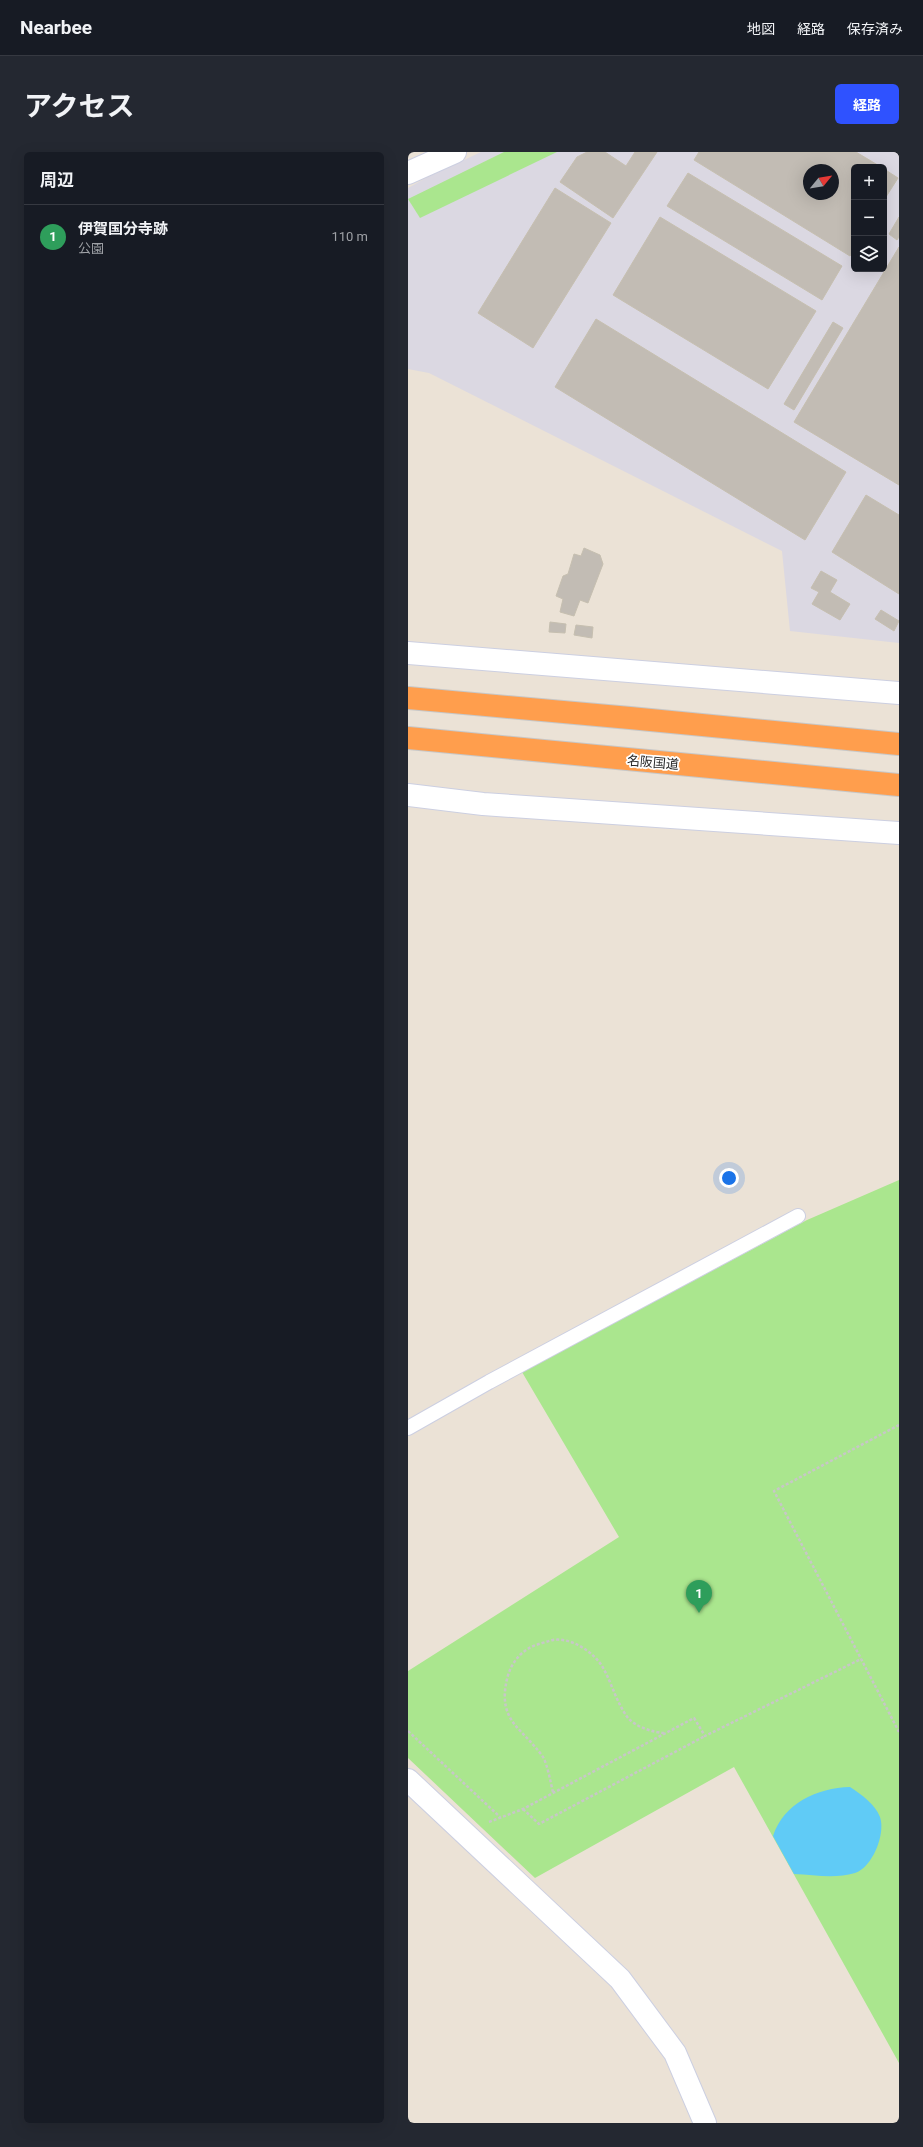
<!DOCTYPE html>
<html lang="ja">
<meta charset="utf-8">
<style>
:root{--surface:#171b24;--page:#242831;--text:#f1f3f6;--muted:#9ea1a6;--line:#363941;--accent:#2f52ff}
body{margin:0;font-family:Roboto,"Noto Sans JP",sans-serif;background:var(--page);color:var(--text)}
.controls{position:absolute;right:12px;top:12px;display:grid;overflow:hidden;border-radius:6px;box-shadow:0 4px 16px #0002}
.controls button{width:36px;height:36px;display:grid;place-items:center;padding:0;border:0;border-bottom:1px solid var(--line);background:var(--surface);color:var(--text);font:20px sans-serif}
.compass{position:absolute;left:395px;top:12px;width:36px;height:36px;border-radius:50%;background:var(--surface);box-shadow:0 4px 16px #0002;rotate:60deg}
.you{position:absolute;left:321px;top:1026px;width:14px;height:14px;margin:-10px;border:3px solid #fff;border-radius:50%;background:#1a73e8;box-shadow:0 0 0 6px #1a73e833}
.badge{display:grid;place-items:center;width:26px;height:26px;border-radius:50%;background:var(--accent);color:#fff;font-size:13px;font-weight:700}
.pin{position:absolute;translate:-50% -33px;filter:drop-shadow(0 1px 2px #0008)}
.pin::after{content:'';position:absolute;top:21px;width:14px;height:12px;background:inherit;clip-path:polygon(0 0,100% 0,50% 100%)}
.list{margin:0;padding:0;list-style:none}
h2{display:flex;justify-content:space-between;align-items:center;height:52px;margin:0;padding:0 16px;font-size:17px}
h2 small{font-size:13px;font-weight:400;color:var(--muted)}
.list li{display:grid;grid-template-columns:26px 1fr auto;gap:12px;align-items:center;box-sizing:border-box;height:64px;padding:0 16px;border-top:1px solid var(--line)}
.list b{display:block;font-size:15px;white-space:nowrap}
.list p{margin:0;font-size:13px;white-space:nowrap;color:var(--muted)}
.list em{font-size:13px;font-style:normal;color:var(--muted)}
.icon{flex:none;width:22px;height:22px;fill:none;stroke:currentColor;stroke-width:2;stroke-linecap:round;stroke-linejoin:round}
.map{position:relative;flex:none;width:491px;height:1971px;overflow:hidden;border-radius:6px}
header{display:flex;align-items:center;gap:24px;box-sizing:border-box;height:56px;padding:0 20px;background:var(--surface);border-bottom:1px solid var(--line)}
header strong{font-size:19px}
nav{display:flex;gap:22px;margin-inline-start:auto;font-size:14px}
.intro{display:flex;align-items:center;justify-content:space-between;box-sizing:border-box;height:96px;padding:0 24px}
h1{margin:0;font-size:28px}
.button{padding:10px 18px;border-radius:6px;background:var(--accent);color:#fff;font-size:14px;font-weight:700}
main{display:flex;gap:24px;padding:0 24px}
aside{flex:1;background:var(--surface);border-radius:6px;box-shadow:0 4px 16px #0002}
.map>svg:first-child{display:block}
</style>
<header>
<strong>Nearbee</strong>
<nav><a>地図</a><a>経路</a><a>保存済み</a></nav>
</header>
<div class="intro"><h1>アクセス</h1><a class="button">経路</a></div>
<main>
<aside>
<h2>周辺<small></small></h2>
<ul class="list">
<li><span class="badge" style="background:#2e9e5b">1</span><div><b>伊賀国分寺跡</b><p>公園</p></div><em>110 m</em></li>
</ul>
</aside>
<div class="map">
<svg width="491" height="1971" viewBox="0 0 491 1971">
<rect width="100%" height="100%" fill="#ebe2d6"/>
<path fill="#dbd8e2" fill-rule="evenodd" d="M73,0H491V491L382,479L374,399L21,221L0,217V36L20,25ZM446,15H476V117H446ZM401,18H425V42H401Z"/>
<g fill="#aae68e">
<path d="M96,0H149L12,66L0,47Z"/>
<path d="M491,1028V1911L326,1615L127,1726L0,1606V1519L211,1385L114,1220L399,1068Z"/>
</g>
<path fill="#60cbf6" d="M442,1635C454,1643 467,1652 472,1665C478,1682 464,1716 447,1721C427,1727 407,1723 386,1722L365,1684C376,1651 409,1636 442,1635Z"/>
<g fill="#c2bcb4" stroke="#c6bfb0" fill-rule="evenodd">
<path d="M179,0H197L218,14L227,0H249L205,66L152,30L169,5Z"/>
<path d="M291,0H448L473,15H446V98L442,104L286,8ZM401,18H425V42H401Z"/>
<path d="M476,17L490,26L476,48Z"/>
<path d="M280,21L434,114L414,148L259,54Z"/>
<path d="M147,36L203,71L125,196L70,161Z"/>
<path d="M252,65L408,159L360,237L205,143Z"/>
<path d="M491,65V85L489,88L481,82Z"/>
<path d="M491,95V333L386,270Z"/>
<path d="M188,167L438,320L397,388L147,235Z"/>
<path d="M425,170L435,176L386,258L376,252Z"/>
<path d="M458,343L491,363V442L424,400Z"/>
<path d="M176,396L192,403L195,412L180,451L172,448L166,464L152,460L155,447L148,444L155,424L160,422L166,402L173,404Z"/>
<path d="M413,419L429,428L422,440L442,452L432,468L404,452L411,440L403,436Z"/>
<path d="M473,458L491,469L486,479L467,467Z"/>
<path d="M142,470L158,472L157,481L141,480Z"/>
<path d="M168,473L185,475L184,486L166,483Z"/>
</g>
<g fill="none" stroke-linecap="round" stroke-linejoin="round">
<g stroke="#cccfe1" stroke-width="16">
<path id="service" d="M0,1276L81,1230L390,1064"/>
</g>
<g stroke="#cccfe1" stroke-width="24">
<g id="minor">
<path d="M0,21L47,0"/>
<path d="M0,501L491,541"/>
<path d="M0,643L75,652L491,681"/>
<path d="M0,1628L212,1827L267,1901L297,1971"/>
</g>
</g>
<g stroke="#c7c7c7" stroke-width="24">
<g id="motorway">
<path d="M0,546L222,566L491,592"/>
<path d="M0,586L491,633"/>
</g>
</g>
<g stroke="#c7c7c7" stroke-width="2.5" stroke-dasharray="3 2" stroke-linecap="butt">
<path d="M491,1273L366,1339L491,1580"/>
<path d="M0,1579L92,1665"/>
<path d="M145,1640C142,1629 140,1614 135,1605C115,1576 89,1570 99,1527C103,1510 114,1497 131,1492C135,1491 140,1489 145,1488C163,1485 185,1500 194,1514C204,1531 208,1550 220,1566C228,1575 244,1580 256,1581"/>
<path d="M115,1657L131,1672L297,1584"/>
<path d="M81,1670L115,1657L286,1566L297,1584L453,1507"/>
</g>
<use href="#service" stroke="#fff" stroke-width="14"/>
<use href="#minor" stroke="#fff" stroke-width="22"/>
<use href="#motorway" stroke="#ff9e4d" stroke-width="22"/>
</g>
<g text-anchor="middle" stroke-width="3.5" stroke-linejoin="round" paint-order="stroke">
<g font-size="13" fill="#272727" stroke="#fff">
<text transform="translate(245 610) rotate(5)" y="5">名阪国道</text>
</g>
</g>
</svg>
<div class="controls">
<button>+</button>
<button>−</button>
<button><svg class="icon" aria-label="layers" viewBox="0 0 24 24"><path d="M12 4l9 5-9 5-9-5zM3 14l9 5 9-5"/></svg></button>
</div>
<svg class="compass" viewBox="-18 -18 36 36"><path d="M0-13l5 13h-10z" fill="#e53935"/><path d="M0 13l5-13h-10z" fill="#9ea1a6"/></svg>
<div class="you"></div>
<div class="pin badge" style="left:291px;top:1461px;background:#2e9e5b">1</div>
</div>
</main>
